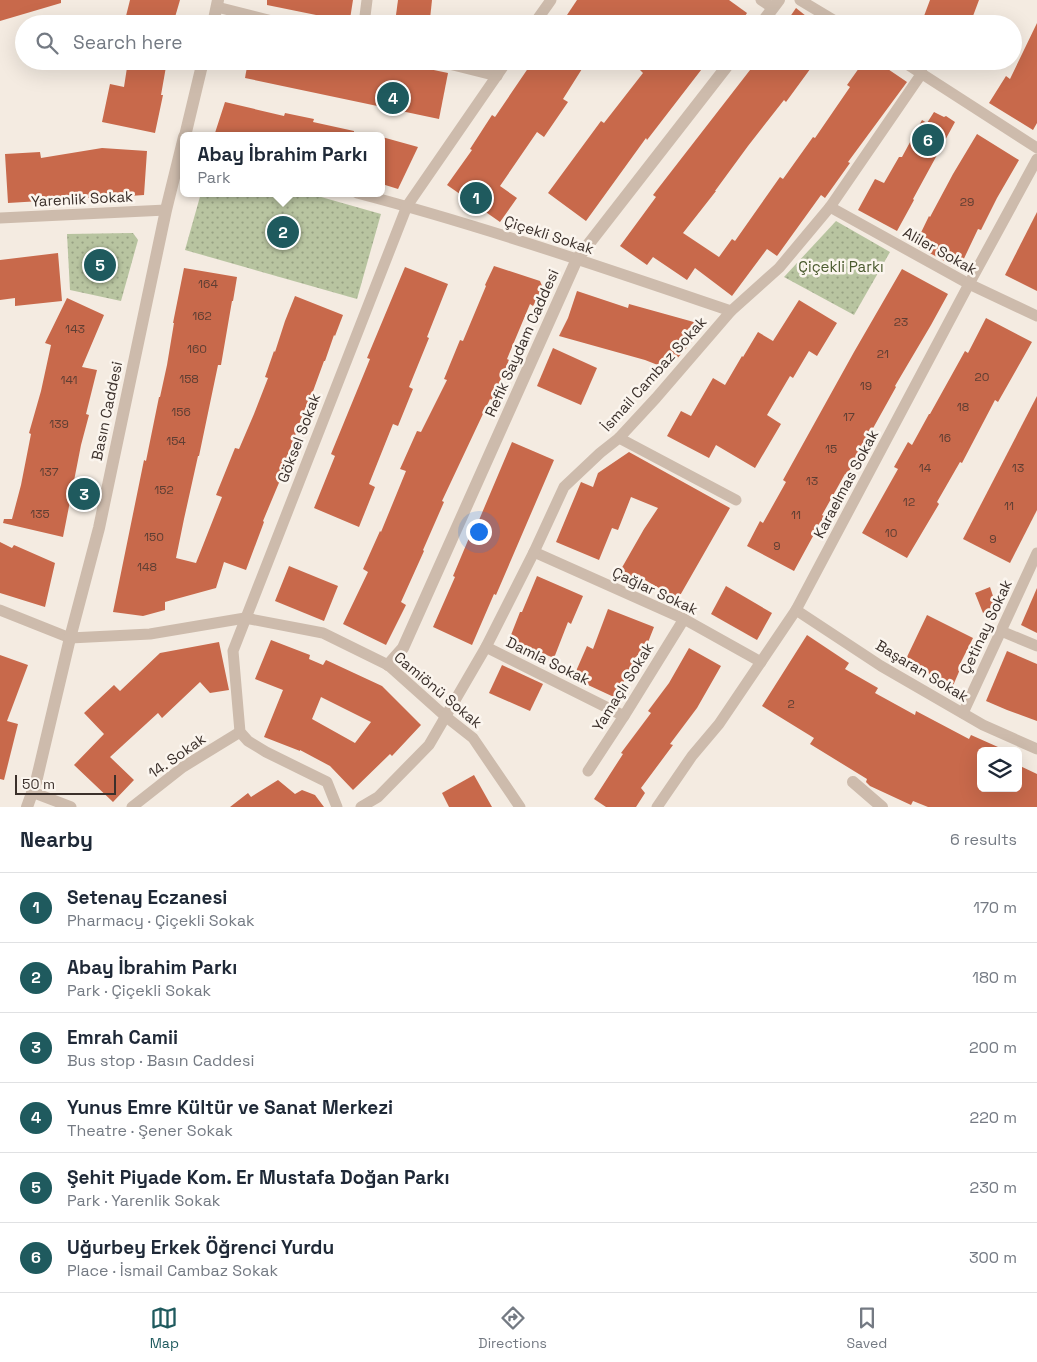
<!DOCTYPE html>
<meta charset="utf-8">
<style>
:root{--surface:#fff;--page:#f6f6f7;--text:#1f2937;--muted:#747a83;--line:#e0e1e3;--accent:#1f5a5e}
body{margin:0;font-family:"Space Grotesk",sans-serif;background:var(--page);color:var(--text)}
.controls{position:absolute;right:15px;bottom:15px;display:grid;overflow:hidden;border-radius:8px;box-shadow:0 5px 20px #0002}
.controls button{width:45px;height:45px;display:grid;place-items:center;padding:0;border:0;border-bottom:1px solid var(--line);background:var(--surface);color:var(--text);font:25px sans-serif}
.scale{position:absolute;left:15px;bottom:12px;width:101px;box-sizing:border-box;padding-left:5px;border:2px solid #3b302b;border-top:0;font-size:14px;line-height:18px;white-space:nowrap;color:#3b302b;-webkit-text-stroke:4px #fbf5ee;paint-order:stroke}
.you{position:absolute;left:478px;top:531px;width:18px;height:18px;margin:-12px;border:4px solid #fff;border-radius:50%;background:#1a73e8;box-shadow:0 0 0 8px #1a73e833}
.badge{display:grid;place-items:center;width:32px;height:32px;border-radius:50%;background:var(--accent);color:#fff;font-size:16px;font-weight:700}
.pin{position:absolute;translate:-50% -50%;border:2px solid #fff;box-shadow:0 1px 5px #0006}
.popup{position:absolute;left:180px;top:132px;width:205px;height:65px;box-sizing:border-box;display:grid;place-content:center;border-radius:8px;background:var(--surface);filter:drop-shadow(0 1px 4px #0005);font-size:16px;white-space:nowrap;color:var(--muted)}
.popup b{font-size:19px;color:var(--text)}
.popup::after{content:'';position:absolute;left:50%;top:100%;margin-left:-10px;border:10px solid transparent;border-top-color:var(--surface)}
.list{margin:0;padding:0;list-style:none}
h2{display:flex;justify-content:space-between;align-items:center;height:65px;margin:0;padding:0 20px;font-size:21px}
h2 small{font-size:16px;font-weight:400;color:var(--muted)}
.list li{display:grid;grid-template-columns:32px 1fr auto;gap:15px;align-items:center;box-sizing:border-box;height:70px;padding:0 20px;border-top:1px solid var(--line)}
.list b{display:block;font-size:19px;white-space:nowrap}
.list p{margin:0;font-size:16px;white-space:nowrap;color:var(--muted)}
.list em{font-size:16px;font-style:normal;color:var(--muted)}
.icon{flex:none;width:28px;height:28px;fill:none;stroke:currentColor;stroke-width:2;stroke-linecap:round;stroke-linejoin:round}
.map{position:relative;flex:none;width:1037px;height:807px;overflow:hidden}
.search{position:absolute;background:var(--surface);box-shadow:0 5px 20px #0002;left:15px;right:15px;top:15px;height:55px;display:flex;align-items:center;gap:12px;box-sizing:border-box;padding:0 18px;border-radius:28px;color:var(--muted);font-size:19px}
.sheet{height:485px;background:var(--surface)}
nav{display:flex;justify-content:space-around;align-items:center;box-sizing:border-box;height:70px;border-top:1px solid var(--line);background:var(--surface);font-size:14px;color:var(--muted)}
nav a{display:grid;justify-items:center;gap:2px}
nav .on{color:var(--accent)}
.map>svg:first-child{display:block}
</style>
<div class="map">
<svg width="1037" height="807" viewBox="0 0 1037 807">
<defs>
<pattern id="grass-dots" width="8" height="8" patternUnits="userSpaceOnUse" patternTransform="scale(1.25)"><rect width="8" height="8" fill="#b8c4a0"/><path d="M2 2h.1M6 6h.1" fill="none" stroke="#97a083" stroke-width="1.8" stroke-linecap="round"/></pattern>
</defs>
<rect width="100%" height="100%" fill="#f4ebe1"/>
<g fill="url(#grass-dots)">
<path d="M201,193H307L381,214L357,299L185,250Z"/>
<path d="M836,221L890,252L854,315L784,277Z"/>
<path d="M133,233L138,240L121,301L70,290L67,234Z"/>
</g>
<g fill="#c8694b" fill-rule="evenodd">
<path d="M0,0H61V3L0,21Z"/>
<path d="M130,0H180L173,24H124Z"/>
<path d="M267,0H353L350,19L321,16L267,5Z"/>
<path d="M398,0H432L430,19L396,15Z"/>
<path d="M577,0H729L747,13L740,24H561Z"/>
<path d="M930,0H979L970,24H921Z"/>
<path d="M796,8L816,24H785Z"/>
<path d="M1037,23V123L1033,130L989,103L1006,76L1010,79Z"/>
<path d="M128,61H167L161,95H163L155,133L102,122L110,84L124,87Z"/>
<path d="M248,61H391L448,73L439,119L245,78Z"/>
<path d="M533,61H587L563,99L568,102L544,137L537,132L500,186L517,198L500,222L447,185L472,150L470,149L492,115L495,117Z"/>
<path d="M645,61H708L647,140L646,138L586,221L548,193L601,121L604,123L643,73L639,69Z"/>
<path d="M757,61H816L786,102L784,100L748,146L715,191H716L683,233L719,257L732,239L735,241L780,177L783,179L813,137L815,138L850,87L847,85L864,61H876L907,82L848,162L850,163L825,198L821,195L777,256L767,249L732,296L695,268L687,280L653,257L647,265L620,246L656,197L653,195Z"/>
<path d="M225,102L284,116L285,113L314,119L313,122L354,131V136H214Z"/>
<path d="M934,112L944,117L946,116L955,122L913,199L914,200L897,231L858,210L875,179L884,183L899,157H902L922,120L927,123Z"/>
<path d="M977,134L1019,160L997,198L981,230L978,229L959,269L915,245L929,216L930,217L953,174Z"/>
<path d="M382,137L418,147L398,189L382,184Z"/>
<path d="M102,148L147,151L144,195L101,198V196L57,202V200L8,203L5,154L40,152L41,158Z"/>
<path d="M1037,212V291L1005,275Z"/>
<path d="M58,253L62,301L15,306V298L0,300V260Z"/>
<path d="M494,266L540,281L543,288L533,306L530,304L507,359L509,360L492,400L490,399L442,501L444,502L423,550L424,551L401,602L406,605L386,645L343,624L368,572L363,569L380,531L381,532L406,471L400,469L417,431L421,432L447,380L444,379L460,340L463,341L486,286L485,285Z"/>
<path d="M405,267L448,284L427,337L429,338L409,387L413,389L398,426L393,424L369,484L375,487L359,527L314,508L335,456L331,454L370,359L367,358Z"/>
<path d="M184,268L237,277L233,301H232L221,365H218L199,456H198L184,519L176,558L196,563L222,497L216,495L235,448L239,449L254,414L268,378L265,377L274,351L275,352L285,321L295,296L343,315L335,336L334,335L325,361H324L312,394L311,393L284,465L286,466L263,521L264,522L246,570L224,562L216,588L165,602V610L143,616L113,612L144,460L146,461L159,397H160L167,365L174,323H173Z"/>
<path d="M902,269L948,294L931,325L895,386L896,387L847,475L845,474L822,515L824,516L794,571L747,546L760,521L763,523L786,482L783,480L854,352Z"/>
<path d="M577,291L628,308L629,304L701,324L697,336L668,369L645,360L559,336L568,318Z"/>
<path d="M67,298L104,315L82,367L97,370L86,414L89,415L81,445L63,537L3,523L4,519H12L21,485L31,434L29,433L41,391L51,345L45,343Z"/>
<path d="M799,300L837,323L817,356L809,351L793,378L790,376L767,415L781,424L755,468L716,445L709,458L667,436L681,411L691,416L713,378L725,385L742,356L743,357L758,332L773,341Z"/>
<path d="M986,318L1032,342L998,402L995,400L962,463L960,462L937,502L939,504L907,558L862,533L898,469L894,467L908,442L912,445L929,414H930L965,351L968,353Z"/>
<path d="M553,348L597,368L581,405L537,386Z"/>
<path d="M1037,396V510L1010,563L963,539Z"/>
<path d="M512,442L554,460L496,595L494,594L472,645L433,627L455,577L453,576L469,538L471,539Z"/>
<path d="M629,452L730,508L678,599L645,580L643,585L620,571L644,529L658,508L631,497L618,530L612,528L599,560L556,542L581,482L593,487L598,473Z"/>
<path d="M0,542L12,548L14,545L55,563L45,607L0,593Z"/>
<path d="M289,566L338,586L324,621L275,601Z"/>
<path d="M537,576L583,596L571,624L568,622L554,658L509,640L520,612H522Z"/>
<path d="M726,586L772,613L757,640L711,614Z"/>
<path d="M990,587L997,608L983,613L975,593Z"/>
<path d="M1037,588V633L1021,625Z"/>
<path d="M608,609L654,627L641,660L635,657L616,698L573,678L587,646L593,649Z"/>
<path d="M927,615L973,638L959,666L961,667L952,688L906,659Z"/>
<path d="M807,635L849,663L845,669L878,688L875,693L915,715L916,711L969,739L971,735L1007,751H981V788H1018V765L1037,774V807H928L913,801L911,805L870,786L866,782L867,779L810,744L814,738L762,706Z"/>
<path d="M271,640L310,655L309,659L323,665L326,660L382,686L421,725L392,756L390,754L353,790L330,766L300,750V751L264,737L283,690L255,679ZM321,697L371,722L355,743L312,719Z"/>
<path d="M219,642L229,690L210,693L200,682L162,718L158,713L110,757L134,780L113,802L74,765L104,734L84,713L114,685L120,691L160,653Z"/>
<path d="M689,648L721,666L697,708L670,744L673,745L641,788L645,793L636,807H606L594,799L623,754L621,753L651,713L648,711L669,683Z"/>
<path d="M1007,651L1037,664V721L1007,710L986,701Z"/>
<path d="M0,655L28,665L7,721L18,724L4,780L0,779Z"/>
<path d="M502,665L543,684L530,711L489,693Z"/>
<path d="M474,775L492,807H449L442,793Z"/>
<path d="M278,780L295,794L302,790L315,795L324,807H230L248,793L251,797Z"/>
</g>
<g fill="none" stroke-linecap="round" stroke-linejoin="round">
<g stroke="#cdbbac" stroke-width="11">
<path d="M761,0L773,8"/>
<path d="M800,0L840,24"/>
<path d="M217,7L284,24"/>
<path d="M364,24L367,0"/>
<path d="M534,24L551,0"/>
<path d="M437,61L497,76"/>
<path d="M902,61L1037,148"/>
<path d="M357,193C483,226 607,269 731,311"/>
<path d="M830,207L969,284L1037,316"/>
<path d="M0,218L166,210"/>
<path d="M619,438L736,500"/>
<path d="M534,552L684,619L761,662"/>
<path d="M0,610L70,638L150,634L245,618L323,633L388,665L445,716L473,738L520,807"/>
<path d="M796,610L881,666L983,725L1037,749"/>
<path d="M1001,631L1037,646"/>
<path d="M486,647L624,716"/>
<path d="M963,713L1037,553"/>
<path d="M588,771L624,716L684,619"/>
<path d="M32,792L71,807"/>
<path d="M132,807L183,767L240,732"/>
<path d="M337,807L327,782L266,752L248,741L240,732L233,651L407,206L507,61"/>
<path d="M361,807L378,797L429,745L486,647L534,552L564,487L600,453L619,438L656,398L731,311L779,268L830,207L922,73"/>
<path d="M657,807L692,756L719,724L796,610L969,284L1037,159"/>
</g>
<g stroke="#cdbbac" stroke-width="12">
<path d="M213,24L218,0"/>
<path d="M761,24L779,0"/>
<path d="M185,136L203,61"/>
<path d="M388,665L403,648L577,259L731,61"/>
<path d="M853,782L882,807"/>
<path d="M27,807L36,782L70,638L99,528L166,210L184,137"/>
</g>
</g>
<g text-anchor="middle" stroke-width="5" stroke-linejoin="round" paint-order="stroke">
<g font-size="12" fill="#5e3e33">
<text x="967" y="206">29</text>
<text x="208" y="288">164</text>
<text x="202" y="320">162</text>
<text x="901" y="326">23</text>
<text x="75" y="333">143</text>
<text x="197" y="353">160</text>
<text x="883" y="358">21</text>
<text x="982" y="381">20</text>
<text x="189" y="383">158</text>
<text x="69" y="384">141</text>
<text x="866" y="390">19</text>
<text x="963" y="411">18</text>
<text x="181" y="416">156</text>
<text x="849" y="421">17</text>
<text x="59" y="428">139</text>
<text x="945" y="442">16</text>
<text x="176" y="445">154</text>
<text x="831" y="453">15</text>
<text x="925" y="472">14</text>
<text x="1018" y="472">13</text>
<text x="49" y="476">137</text>
<text x="812" y="485">13</text>
<text x="164" y="494">152</text>
<text x="909" y="506">12</text>
<text x="1009" y="510">11</text>
<text x="40" y="518">135</text>
<text x="796" y="519">11</text>
<text x="891" y="537">10</text>
<text x="154" y="541">150</text>
<text x="993" y="543">9</text>
<text x="777" y="550">9</text>
<text x="147" y="571">148</text>
<text x="791" y="708">2</text>
</g>
<g font-size="15" fill="#3b302b" stroke="#fbf5ee">
<text transform="translate(82 199) rotate(-3)" y="5">Yarenlik Sokak</text>
<text transform="translate(549 235) rotate(18)" y="5">Çiçekli Sokak</text>
<text transform="translate(940 251) rotate(29)" y="5">Aliler Sokak</text>
<text transform="translate(522 343) rotate(-66)" y="5">Refik Saydam Caddesi</text>
<text transform="translate(654 374) rotate(-48)" y="5">İsmail Cambaz Sokak</text>
<text transform="translate(107 411) rotate(-78)" y="5">Basın Caddesi</text>
<text transform="translate(299 438) rotate(-69)" y="5">Göksel Sokak</text>
<text transform="translate(846 484) rotate(-62)" y="5">Karaelmas Sokak</text>
<text transform="translate(655 591) rotate(25)" y="5">Çağlar Sokak</text>
<text transform="translate(986 627) rotate(-65)" y="5">Çetinay Sokak</text>
<text transform="translate(548 661) rotate(26)" y="5">Damla Sokak</text>
<text transform="translate(922 671) rotate(31)" y="5">Başaran Sokak</text>
<text transform="translate(623 687) rotate(-58)" y="5">Yamaçlı Sokak</text>
<text transform="translate(438 690) rotate(40)" y="5">Camiönü Sokak</text>
<text transform="translate(177 756) rotate(-35)" y="5">14. Sokak</text>
</g>
<g font-size="15" fill="#4a5a2e" stroke="#fbf5ee">
<text x="841" y="272">Çiçekli Parkı</text>
</g>
</g>
</svg>
<div class="controls">
<button><svg class="icon" aria-label="layers" viewBox="0 0 24 24"><path d="M12 4l9 5-9 5-9-5zM3 14l9 5 9-5"/></svg></button>
</div>
<div class="scale">50 m</div>
<div class="you"></div>
<div class="pin badge" style="left:476px;top:198px">1</div>
<div class="pin badge" style="left:283px;top:232px">2</div>
<div class="popup"><b>Abay İbrahim Parkı</b>Park</div>
<div class="pin badge" style="left:84px;top:494px">3</div>
<div class="pin badge" style="left:393px;top:98px">4</div>
<div class="pin badge" style="left:100px;top:265px">5</div>
<div class="pin badge" style="left:928px;top:140px">6</div>
<div class="search"><svg class="icon" aria-label="search" viewBox="0 0 24 24"><circle cx="10" cy="10" r="6"/><path d="M15 15l6 6"/></svg>Search here</div>
</div>
<section class="sheet">
<h2>Nearby<small>6 results</small></h2>
<ul class="list">
<li><span class="badge">1</span><div><b>Setenay Eczanesi</b><p>Pharmacy · Çiçekli Sokak</p></div><em>170 m</em></li>
<li><span class="badge">2</span><div><b>Abay İbrahim Parkı</b><p>Park · Çiçekli Sokak</p></div><em>180 m</em></li>
<li><span class="badge">3</span><div><b>Emrah Camii</b><p>Bus stop · Basın Caddesi</p></div><em>200 m</em></li>
<li><span class="badge">4</span><div><b>Yunus Emre Kültür ve Sanat Merkezi</b><p>Theatre · Şener Sokak</p></div><em>220 m</em></li>
<li><span class="badge">5</span><div><b>Şehit Piyade Kom. Er Mustafa Doğan Parkı</b><p>Park · Yarenlik Sokak</p></div><em>230 m</em></li>
<li><span class="badge">6</span><div><b>Uğurbey Erkek Öğrenci Yurdu</b><p>Place · İsmail Cambaz Sokak</p></div><em>300 m</em></li>
</ul>
</section>
<nav>
<a class="on"><svg class="icon" aria-label="map" viewBox="0 0 24 24"><path d="M3 6l6-2 6 2 6-2v14l-6 2-6-2-6 2zM9 4v14M15 6v14"/></svg>Map</a>
<a><svg class="icon" aria-label="directions" viewBox="0 0 24 24"><path d="M12 3l9 9-9 9-9-9zM9 14v-3h6M13 9l2 2-2 2"/></svg>Directions</a>
<a><svg class="icon" aria-label="saved" viewBox="0 0 24 24"><path d="M7 4h10v16l-5-4-5 4z"/></svg>Saved</a>
</nav>
